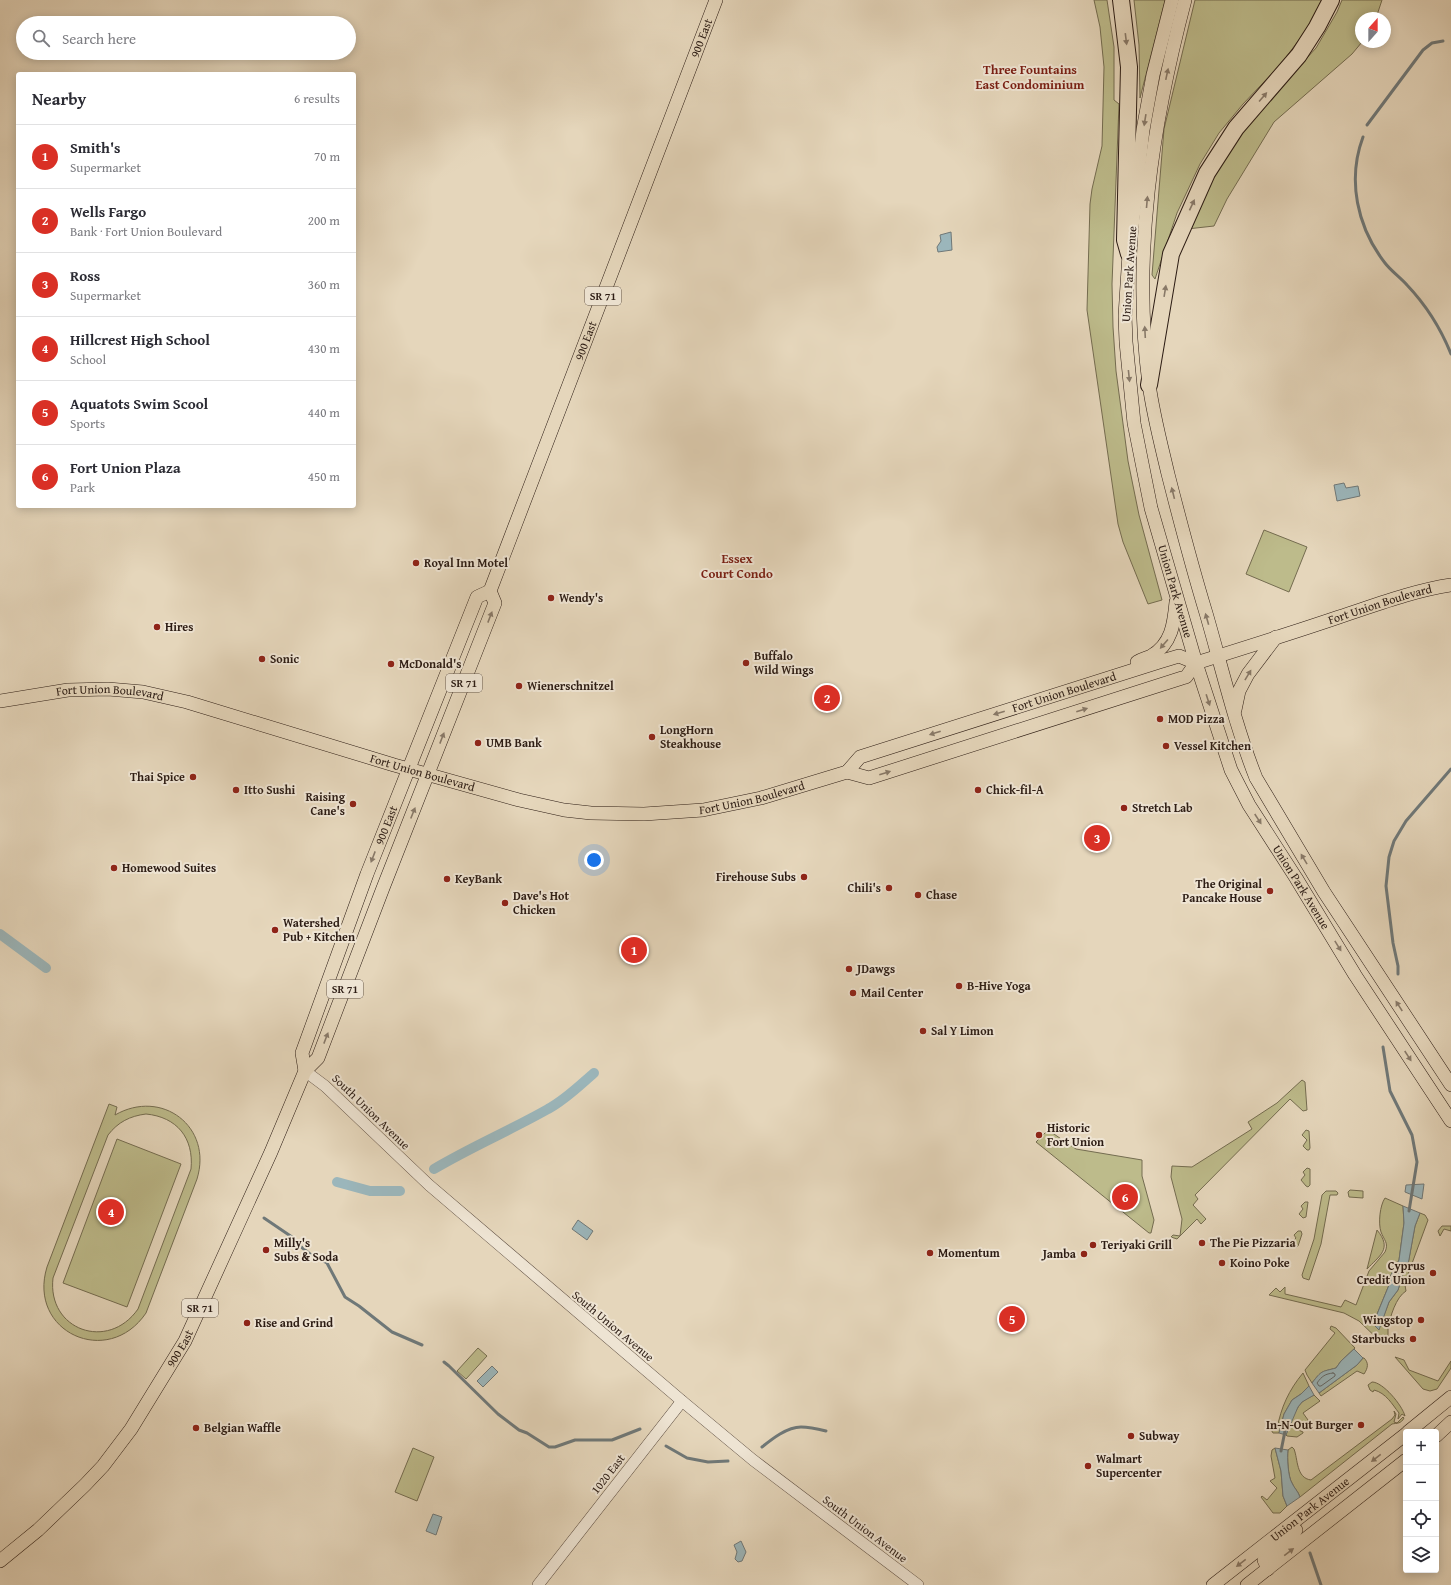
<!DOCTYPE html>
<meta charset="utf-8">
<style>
:root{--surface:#fff;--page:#f7f7f7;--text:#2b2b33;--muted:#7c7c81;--line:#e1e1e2;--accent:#d93025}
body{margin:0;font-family:"Gentium Book Plus",serif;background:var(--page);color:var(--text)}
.controls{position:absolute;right:12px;bottom:12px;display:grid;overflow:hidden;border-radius:4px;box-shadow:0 2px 10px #0003}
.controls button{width:36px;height:36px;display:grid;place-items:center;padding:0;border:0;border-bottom:1px solid var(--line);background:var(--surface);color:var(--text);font:20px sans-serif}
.compass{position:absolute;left:1355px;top:12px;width:36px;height:36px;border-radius:50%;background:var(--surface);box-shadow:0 2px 10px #0003;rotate:21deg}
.you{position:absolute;left:594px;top:860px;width:14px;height:14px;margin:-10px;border:3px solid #fff;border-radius:50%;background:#1a73e8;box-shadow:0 0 0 6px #1a73e833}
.badge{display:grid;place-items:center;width:26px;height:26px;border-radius:50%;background:var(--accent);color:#fff;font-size:13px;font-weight:700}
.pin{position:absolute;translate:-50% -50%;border:2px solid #fff;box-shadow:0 1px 4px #0006}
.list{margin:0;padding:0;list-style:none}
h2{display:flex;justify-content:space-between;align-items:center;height:52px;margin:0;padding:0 16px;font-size:17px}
h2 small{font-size:13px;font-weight:400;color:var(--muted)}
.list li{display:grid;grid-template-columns:26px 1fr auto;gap:12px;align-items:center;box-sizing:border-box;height:64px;padding:0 16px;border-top:1px solid var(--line)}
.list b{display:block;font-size:15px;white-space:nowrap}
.list p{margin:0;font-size:13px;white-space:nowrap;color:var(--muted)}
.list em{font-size:13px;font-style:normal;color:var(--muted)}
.icon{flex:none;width:22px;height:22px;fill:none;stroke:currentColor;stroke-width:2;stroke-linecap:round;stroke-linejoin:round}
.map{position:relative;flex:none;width:1451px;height:1585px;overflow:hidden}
.search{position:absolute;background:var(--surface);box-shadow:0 2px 10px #0003;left:16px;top:16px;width:340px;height:44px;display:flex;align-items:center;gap:10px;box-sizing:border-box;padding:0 14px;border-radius:22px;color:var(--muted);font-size:15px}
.panel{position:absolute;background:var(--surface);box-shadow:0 2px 10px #0003;left:16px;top:72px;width:340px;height:436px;border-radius:4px}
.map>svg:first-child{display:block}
</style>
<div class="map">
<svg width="1451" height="1585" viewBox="0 0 1451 1585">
<rect width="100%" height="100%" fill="#e5d6bb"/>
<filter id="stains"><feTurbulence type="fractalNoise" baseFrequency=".005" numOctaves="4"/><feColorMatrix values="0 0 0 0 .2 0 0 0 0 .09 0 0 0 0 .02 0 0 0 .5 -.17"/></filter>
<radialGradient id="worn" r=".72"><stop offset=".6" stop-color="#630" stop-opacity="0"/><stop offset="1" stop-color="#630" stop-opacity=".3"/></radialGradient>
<g fill="#bdbb8b" stroke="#746c50" fill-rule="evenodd">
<path d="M1094,0H1107L1114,47V100L1119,104L1112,284L1113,327L1116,371L1128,461L1139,515L1162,600L1148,604L1123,542L1118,524L1087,310L1090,204L1092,189L1102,146L1104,67L1100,27Z"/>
<path d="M1134,0H1165L1140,98L1139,45Z"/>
<path d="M1195,0H1323L1307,29L1281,64L1243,104L1219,133L1200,164L1177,213L1155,279L1152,275L1164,129Z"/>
<path d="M1342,0H1382L1376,18H1361L1362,42L1352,54L1274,122L1227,199L1214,226L1187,229L1216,168L1248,123L1316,48L1337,12Z"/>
<path d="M1264,530L1307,547L1289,592L1246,574Z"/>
<path d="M1302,1080L1305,1082L1307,1110L1303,1111L1290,1099L1195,1195L1198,1199L1193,1205L1206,1219L1201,1224L1197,1219L1177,1239L1171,1237L1173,1235L1180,1236L1182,1219L1171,1177L1172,1166L1192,1167L1252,1129L1248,1122L1277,1103Z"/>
<path d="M109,1104L117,1107L115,1115C162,1088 213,1127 197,1179L146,1313C108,1369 27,1332 47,1267ZM146,1114C177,1117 194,1138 191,1169L138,1309C108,1352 47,1330 53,1278L108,1135C118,1122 130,1116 146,1114Z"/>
<path d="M1048,1130L1076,1149L1142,1160V1176L1154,1220L1151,1233H1149L1036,1142Z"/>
<path d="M1306,1130L1309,1131L1310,1148L1309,1150H1307L1303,1146L1307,1140L1302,1135Z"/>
<path d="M117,1139L181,1164L127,1307L63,1283Z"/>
<path d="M1307,1168L1310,1169V1185L1308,1187L1306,1186L1301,1180L1305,1175L1303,1172Z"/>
<path d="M1350,1190L1363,1191V1198L1349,1197L1348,1192Z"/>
<path d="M1326,1191H1336L1338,1193L1337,1195H1330L1321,1244L1309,1280L1303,1278L1302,1275L1314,1239L1322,1195Z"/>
<path d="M1385,1198L1403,1206L1404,1223L1399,1260L1391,1275L1389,1285L1373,1324L1381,1323L1389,1302L1398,1290L1403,1274L1408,1264L1415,1226L1420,1213L1425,1215L1428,1220L1407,1277L1405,1285L1406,1291C1396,1297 1390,1317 1388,1328C1388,1332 1388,1337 1388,1341L1384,1345L1359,1321L1344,1313L1269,1295L1276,1288L1280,1292L1285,1287V1294L1341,1307L1345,1300L1356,1305L1369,1271L1385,1252C1389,1243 1384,1240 1381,1232C1378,1223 1380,1205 1385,1198Z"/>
<path d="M1305,1202H1308L1306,1217L1303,1218L1299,1214L1303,1209L1301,1206Z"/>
<path d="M1442,1226H1451V1231L1444,1229L1440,1236L1438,1231Z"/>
<path d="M1377,1230C1393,1249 1379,1256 1367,1269Z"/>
<path d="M1298,1231H1301L1302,1234L1298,1246L1296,1248L1291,1243L1296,1238L1294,1235Z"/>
<path d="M1331,1326L1336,1328L1355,1348L1341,1361L1336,1368C1322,1372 1322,1370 1312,1383L1307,1375L1305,1370L1335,1333L1330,1329Z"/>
<path d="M478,1348L487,1356L466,1379L457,1371Z"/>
<path d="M1395,1357L1404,1360L1409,1370L1438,1381L1451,1361V1368L1437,1389L1430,1391L1423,1389Z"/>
<path d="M1363,1358H1364C1369,1363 1368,1368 1364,1374L1357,1371L1321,1396L1319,1393L1357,1365Z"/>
<path d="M1303,1373L1309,1386L1301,1394L1292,1400L1284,1414L1279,1433H1273L1270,1428L1277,1429C1281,1407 1289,1390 1303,1373Z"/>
<path d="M1372,1382C1383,1382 1402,1405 1405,1416L1402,1414L1398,1419L1399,1413C1392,1404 1386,1393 1374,1390L1373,1392L1370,1390L1368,1385Z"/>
<path d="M1314,1395L1320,1401L1303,1413L1308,1420L1307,1423L1305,1424L1299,1422L1296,1429L1303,1432V1433L1297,1437L1287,1436L1286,1435C1288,1426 1296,1408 1302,1402C1306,1399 1310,1397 1314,1395Z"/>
<path d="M1394,1411L1396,1414L1394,1422L1397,1423L1403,1417L1404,1418C1401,1424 1397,1423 1392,1424L1300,1497C1298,1491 1294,1488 1292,1483C1288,1477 1287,1457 1288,1450L1292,1447L1294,1449C1298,1459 1296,1478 1311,1480L1392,1419L1395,1415Z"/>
<path d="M413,1448L434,1457L417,1501L395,1492Z"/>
<path d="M1275,1448L1281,1471L1283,1496L1287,1506L1280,1513H1273L1261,1497L1262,1496L1267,1500L1277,1488L1270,1481L1275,1478L1271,1456L1272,1450Z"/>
</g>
<g fill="#9bb6bb" stroke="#6f7878">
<path d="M951,232L952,250L938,252L937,247L941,241L940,235Z"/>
<path d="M1344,483L1346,488L1358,486L1360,496L1337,501L1334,485Z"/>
<path d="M1424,1184L1422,1199L1405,1192L1406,1185Z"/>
<path d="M1403,1206L1420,1213L1415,1226L1408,1265L1403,1274L1398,1290L1389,1302L1379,1330L1373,1324L1389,1285L1391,1275L1399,1260L1404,1223Z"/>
<path d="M578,1220L593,1231L587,1240L572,1229Z"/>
<path d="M1354,1349L1363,1358L1357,1365L1319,1393L1312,1383C1322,1370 1321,1372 1336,1368L1341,1361Z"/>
<path d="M492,1366L498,1372L483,1387L477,1381Z"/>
<path d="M1309,1386L1314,1395L1302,1402L1298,1407L1286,1435L1279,1433L1284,1414L1292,1400L1301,1394Z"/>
<path d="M1275,1448L1288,1450C1287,1457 1288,1477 1292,1483C1294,1488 1298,1491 1300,1497L1287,1506L1283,1496L1281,1471Z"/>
<path d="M433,1514L442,1517L436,1535L426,1531Z"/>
<path d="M741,1541L746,1552L742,1561L738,1562L735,1559L737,1552L734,1545Z"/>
</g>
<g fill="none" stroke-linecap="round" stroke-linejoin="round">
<path stroke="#646968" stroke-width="1" d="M1333,1373L1335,1374V1376L1321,1386H1319L1317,1383C1322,1376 1325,1374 1333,1373Z"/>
<g stroke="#6f7878" stroke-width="3">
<path d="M1367,125L1423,50L1432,43L1443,41"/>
<path d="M1363,137C1347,180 1357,227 1385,263C1391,271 1400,277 1407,285C1425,304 1441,329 1451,354"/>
<path d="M1398,974V966L1393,943L1386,886L1389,857L1394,841L1406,821L1451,769"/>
<path d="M1383,1047L1390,1091L1412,1135L1417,1162L1409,1211"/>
<path d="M264,1218L292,1237L300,1246L310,1254L327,1263L345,1297L359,1306L392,1332L422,1345"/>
<path d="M444,1362L449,1366L498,1414L519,1430L527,1433L549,1447H555L575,1440H612L640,1429"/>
<path d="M666,1446L687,1458L708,1462L728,1461"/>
<path d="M762,1447C772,1439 787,1427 801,1427C809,1427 818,1429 826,1431"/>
<path d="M1281,1451L1285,1431"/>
<path d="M1310,1553L1321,1585"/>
</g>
<g stroke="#9bb6bb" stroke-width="10">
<path d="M0,934L46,968"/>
<path d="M434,1169C471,1147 511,1130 548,1109C565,1100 579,1086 594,1073"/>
<path d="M337,1182L370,1191H400"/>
</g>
<g stroke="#5a4a3e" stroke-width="12">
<g id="tertiary">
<path d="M305,1071L325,1086L429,1185L682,1401L753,1460L918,1585"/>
<path d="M538,1585L682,1401"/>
</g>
</g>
<g stroke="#2c1c14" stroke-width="14">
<g id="primary">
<path id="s1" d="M1172,0L1153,75L1143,130L1129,254L1125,316L1126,342L1134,423L1151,508L1196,663L1231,770L1249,805L1296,878L1355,975L1451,1121"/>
<path d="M1185,0C1152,125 1132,255 1149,384C1153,414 1161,444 1168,474C1180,521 1192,567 1206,613C1222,668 1235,725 1256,778L1324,892L1451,1085"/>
<path d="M1137,662C1142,659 1147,658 1151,656C1172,644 1174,623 1176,602"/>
<path id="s2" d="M0,701L68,690L108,689L143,692L187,702L394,765L519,800L564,810L591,813L644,814L703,810L761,798L847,772L869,778L1182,678L1186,677L1196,663"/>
<path d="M1235,710L1239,691L1248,674L1276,637"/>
<path id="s3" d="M847,772L860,757L1159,662L1179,656L1196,663C1244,648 1292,633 1339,617C1376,605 1412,591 1451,585"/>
<path id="s4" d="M305,1071L302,1053L367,874L477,597L490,591"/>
<path d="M1408,1432L1451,1397"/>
<path d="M1436,1436L1451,1422"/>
<path id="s5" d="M0,1561L38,1530L85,1485L103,1466L131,1429L185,1341L271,1152L305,1071L318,1058L383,888L495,603L490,591L716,0"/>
<path d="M1268,1569L1264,1560L1266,1557L1293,1535L1296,1530"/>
<path id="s6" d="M1213,1585L1406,1434"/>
<path d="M1247,1585L1406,1460"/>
</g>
</g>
<g stroke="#2c1c14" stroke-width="18">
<g id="motorway">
<path d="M1121,0L1129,67L1125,240L1129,254"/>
<path d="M1149,385L1171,254L1207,173L1236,128L1299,55L1317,27L1331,0"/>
</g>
</g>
<use href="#tertiary" stroke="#eee4d3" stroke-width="11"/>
<use href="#primary" stroke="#e5d6bb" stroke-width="13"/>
<use href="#motorway" stroke="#e5d6bb" stroke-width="16"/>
</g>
<defs><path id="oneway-solid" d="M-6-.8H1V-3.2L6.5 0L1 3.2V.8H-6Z"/></defs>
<g fill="#887968">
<use href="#oneway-solid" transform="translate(1126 39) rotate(83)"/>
<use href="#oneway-solid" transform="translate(1167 74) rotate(-78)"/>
<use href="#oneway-solid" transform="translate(1263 97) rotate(-49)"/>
<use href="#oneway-solid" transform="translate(1145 120) rotate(99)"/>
<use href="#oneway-solid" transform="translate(1147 202) rotate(-85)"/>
<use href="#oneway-solid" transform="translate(1192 205) rotate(-65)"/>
<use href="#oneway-solid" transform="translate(1165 291) rotate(-81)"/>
<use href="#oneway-solid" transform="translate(1145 332) rotate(-93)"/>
<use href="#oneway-solid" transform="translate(1129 376) rotate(84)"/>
<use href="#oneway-solid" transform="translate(1173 493) rotate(-104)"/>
<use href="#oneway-solid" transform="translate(490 617) rotate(-69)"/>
<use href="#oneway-solid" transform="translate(1207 619) rotate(-106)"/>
<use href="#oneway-solid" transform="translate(1164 644) rotate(131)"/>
<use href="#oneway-solid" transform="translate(1248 675) rotate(-59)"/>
<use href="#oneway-solid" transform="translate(1208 700) rotate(72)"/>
<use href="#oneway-solid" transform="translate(1082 710) rotate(-18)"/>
<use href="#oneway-solid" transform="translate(999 713) rotate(164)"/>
<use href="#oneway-solid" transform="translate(935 733) rotate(162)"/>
<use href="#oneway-solid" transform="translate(442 738) rotate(-69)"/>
<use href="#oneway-solid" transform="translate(885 773) rotate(-18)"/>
<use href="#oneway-solid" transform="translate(413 813) rotate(-68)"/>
<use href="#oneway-solid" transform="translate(1258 819) rotate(57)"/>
<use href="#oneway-solid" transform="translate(373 857) rotate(111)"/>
<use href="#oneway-solid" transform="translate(1304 859) rotate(-121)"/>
<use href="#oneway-solid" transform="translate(1338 946) rotate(58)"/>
<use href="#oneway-solid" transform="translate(1399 1006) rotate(-123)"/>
<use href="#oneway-solid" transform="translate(326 1038) rotate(-69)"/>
<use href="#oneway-solid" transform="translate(1408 1056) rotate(57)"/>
<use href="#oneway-solid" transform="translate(1376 1458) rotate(142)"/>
<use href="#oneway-solid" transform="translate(1289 1552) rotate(-37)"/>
<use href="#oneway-solid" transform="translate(1241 1563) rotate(142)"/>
</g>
<g fill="#8f2418" stroke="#eee4d3" stroke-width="1.5">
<circle cx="416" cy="563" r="4"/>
<circle cx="551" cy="598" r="4"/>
<circle cx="157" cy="627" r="4"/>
<circle cx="262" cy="659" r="4"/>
<circle cx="746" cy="663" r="4"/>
<circle cx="391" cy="664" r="4"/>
<circle cx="519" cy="686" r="4"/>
<circle cx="1160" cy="719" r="4"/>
<circle cx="652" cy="737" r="4"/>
<circle cx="478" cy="743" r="4"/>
<circle cx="1166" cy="746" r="4"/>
<circle cx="193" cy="777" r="4"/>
<circle cx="236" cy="790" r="4"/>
<circle cx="978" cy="790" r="4"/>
<circle cx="353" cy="804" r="4"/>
<circle cx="1124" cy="808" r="4"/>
<circle cx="114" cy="868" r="4"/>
<circle cx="804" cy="877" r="4"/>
<circle cx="447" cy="879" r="4"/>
<circle cx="889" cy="888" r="4"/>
<circle cx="1270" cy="891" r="4"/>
<circle cx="918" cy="895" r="4"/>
<circle cx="505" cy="903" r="4"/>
<circle cx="275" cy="930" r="4"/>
<circle cx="849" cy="969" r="4"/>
<circle cx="959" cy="986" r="4"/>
<circle cx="853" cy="993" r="4"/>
<circle cx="923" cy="1031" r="4"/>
<circle cx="1039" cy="1135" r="4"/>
<circle cx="1202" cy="1243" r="4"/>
<circle cx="1093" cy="1245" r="4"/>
<circle cx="266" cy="1250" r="4"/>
<circle cx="930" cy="1253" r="4"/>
<circle cx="1084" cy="1254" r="4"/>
<circle cx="1222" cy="1263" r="4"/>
<circle cx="1433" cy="1273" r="4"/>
<circle cx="1421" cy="1320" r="4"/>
<circle cx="247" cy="1323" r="4"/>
<circle cx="1413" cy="1339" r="4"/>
<circle cx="1361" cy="1425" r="4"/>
<circle cx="196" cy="1428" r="4"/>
<circle cx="1131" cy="1436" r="4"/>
<circle cx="1088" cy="1466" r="4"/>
</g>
<g text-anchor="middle" stroke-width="4" stroke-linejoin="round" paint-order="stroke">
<g fill="#eee4d3" stroke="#66584d" stroke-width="1">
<rect x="585" y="287" width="36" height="18" rx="3"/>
<rect x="446" y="674" width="36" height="18" rx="3"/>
<rect x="327" y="980" width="36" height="18" rx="3"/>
<rect x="182" y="1299" width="36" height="18" rx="3"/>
</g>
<g font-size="11" font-weight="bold" fill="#2c1c14">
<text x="603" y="300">SR 71</text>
<text x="464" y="687">SR 71</text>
<text x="345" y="993">SR 71</text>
<text x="200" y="1312">SR 71</text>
</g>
<g font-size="12" fill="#2c1c14" stroke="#eee4d3">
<text dy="4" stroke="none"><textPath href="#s5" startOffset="1697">900 East</textPath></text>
<text transform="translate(1129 274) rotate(-86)" y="4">Union Park Avenue</text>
<text dy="4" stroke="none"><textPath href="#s5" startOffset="1373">900 East</textPath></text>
<text dy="4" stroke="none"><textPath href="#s1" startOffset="601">Union Park Avenue</textPath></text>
<text dy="4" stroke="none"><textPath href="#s3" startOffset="566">Fort Union Boulevard</textPath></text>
<text dy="4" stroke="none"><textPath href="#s3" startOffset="234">Fort Union Boulevard</textPath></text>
<text dy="4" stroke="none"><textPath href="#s2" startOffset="111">Fort Union Boulevard</textPath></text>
<text dy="4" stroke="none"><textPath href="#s2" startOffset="435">Fort Union Boulevard</textPath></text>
<text dy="4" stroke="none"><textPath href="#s2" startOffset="771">Fort Union Boulevard</textPath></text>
<text dy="4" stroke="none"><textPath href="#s4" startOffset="261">900 East</textPath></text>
<text dy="4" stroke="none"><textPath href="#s1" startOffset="925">Union Park Avenue</textPath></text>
<text transform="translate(371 1112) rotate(44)" y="4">South Union Avenue</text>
<text transform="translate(613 1326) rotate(40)" y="4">South Union Avenue</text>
<text dy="4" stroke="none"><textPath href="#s5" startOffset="281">900 East</textPath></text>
<text transform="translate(608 1474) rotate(-52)" y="4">1020 East</text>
<text dy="4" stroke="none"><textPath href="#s6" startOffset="123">Union Park Avenue</textPath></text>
<text transform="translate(865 1529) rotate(37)" y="4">South Union Avenue</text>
</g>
<g font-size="12" font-weight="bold" fill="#2c1c14" stroke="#eee4d3" text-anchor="start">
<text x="424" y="567">Royal Inn Motel</text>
<text x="559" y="602">Wendy's</text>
<text x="165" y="631">Hires</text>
<text x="754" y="660">Buffalo<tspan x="754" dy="14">Wild Wings</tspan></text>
<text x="270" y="663">Sonic</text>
<text x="399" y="668">McDonald's</text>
<text x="527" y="690">Wienerschnitzel</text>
<text x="1168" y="723">MOD Pizza</text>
<text x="660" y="734">LongHorn<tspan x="660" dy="14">Steakhouse</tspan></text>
<text x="486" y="747">UMB Bank</text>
<text x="1174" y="750">Vessel Kitchen</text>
<text x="185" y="781" text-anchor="end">Thai Spice</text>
<text x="244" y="794">Itto Sushi</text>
<text x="986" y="794">Chick-fil-A</text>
<text x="345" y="801" text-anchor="end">Raising<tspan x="345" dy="14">Cane's</tspan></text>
<text x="1132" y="812">Stretch Lab</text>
<text x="122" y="872">Homewood Suites</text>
<text x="796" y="881" text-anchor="end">Firehouse Subs</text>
<text x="455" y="883">KeyBank</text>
<text x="1262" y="888" text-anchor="end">The Original<tspan x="1262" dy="14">Pancake House</tspan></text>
<text x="881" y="892" text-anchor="end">Chili's</text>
<text x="926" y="899">Chase</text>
<text x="513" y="900">Dave's Hot<tspan x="513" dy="14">Chicken</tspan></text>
<text x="283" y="927">Watershed<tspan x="283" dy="14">Pub + Kitchen</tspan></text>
<text x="857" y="973">JDawgs</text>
<text x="967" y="990">B-Hive Yoga</text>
<text x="861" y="997">Mail Center</text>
<text x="931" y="1035">Sal Y Limon</text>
<text x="1047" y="1132">Historic<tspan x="1047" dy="14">Fort Union</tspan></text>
<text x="274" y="1247">Milly's<tspan x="274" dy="14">Subs &amp; Soda</tspan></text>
<text x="1210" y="1247">The Pie Pizzaria</text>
<text x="1101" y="1249">Teriyaki Grill</text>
<text x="938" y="1257">Momentum</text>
<text x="1076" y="1258" text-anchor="end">Jamba</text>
<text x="1230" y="1267">Koino Poke</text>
<text x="1425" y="1270" text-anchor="end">Cyprus<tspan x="1425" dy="14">Credit Union</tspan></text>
<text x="1413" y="1324" text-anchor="end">Wingstop</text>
<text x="255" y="1327">Rise and Grind</text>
<text x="1405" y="1343" text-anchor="end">Starbucks</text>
<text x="1353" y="1429" text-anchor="end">In-N-Out Burger</text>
<text x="204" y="1432">Belgian Waffle</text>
<text x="1139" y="1440">Subway</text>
<text x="1096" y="1463">Walmart<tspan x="1096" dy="14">Supercenter</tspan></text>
</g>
<g font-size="13" font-weight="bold" fill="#7a1f14" stroke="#eee4d3">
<text x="1030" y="74">Three Fountains<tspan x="1030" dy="15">East Condominium</tspan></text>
<text x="737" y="563">Essex<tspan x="737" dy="15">Court Condo</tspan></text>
</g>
</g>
<rect width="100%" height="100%" filter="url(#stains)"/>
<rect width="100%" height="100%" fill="url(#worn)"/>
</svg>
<div class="controls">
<button>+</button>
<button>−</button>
<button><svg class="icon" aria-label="locate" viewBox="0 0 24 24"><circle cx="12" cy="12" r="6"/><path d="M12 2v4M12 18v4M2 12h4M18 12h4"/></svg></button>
<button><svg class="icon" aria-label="layers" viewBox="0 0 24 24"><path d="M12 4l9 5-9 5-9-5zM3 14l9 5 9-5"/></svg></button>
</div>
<svg class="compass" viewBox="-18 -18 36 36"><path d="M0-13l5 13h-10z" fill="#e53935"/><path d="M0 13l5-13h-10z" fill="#7c7c81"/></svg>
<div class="you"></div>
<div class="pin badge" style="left:634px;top:950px">1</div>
<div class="pin badge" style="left:827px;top:698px">2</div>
<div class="pin badge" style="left:1097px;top:838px">3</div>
<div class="pin badge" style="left:111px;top:1212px">4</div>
<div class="pin badge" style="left:1012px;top:1319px">5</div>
<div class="pin badge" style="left:1125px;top:1197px">6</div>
<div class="search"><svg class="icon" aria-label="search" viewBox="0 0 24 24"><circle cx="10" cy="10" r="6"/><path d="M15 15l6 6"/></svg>Search here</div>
<section class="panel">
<h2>Nearby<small>6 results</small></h2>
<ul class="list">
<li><span class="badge">1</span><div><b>Smith's</b><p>Supermarket</p></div><em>70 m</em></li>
<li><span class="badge">2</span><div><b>Wells Fargo</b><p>Bank · Fort Union Boulevard</p></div><em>200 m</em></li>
<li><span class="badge">3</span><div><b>Ross</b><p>Supermarket</p></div><em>360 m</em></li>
<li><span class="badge">4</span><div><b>Hillcrest High School</b><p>School</p></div><em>430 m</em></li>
<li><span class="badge">5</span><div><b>Aquatots Swim Scool</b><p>Sports</p></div><em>440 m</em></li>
<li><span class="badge">6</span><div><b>Fort Union Plaza</b><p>Park</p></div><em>450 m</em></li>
</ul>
</section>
</div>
